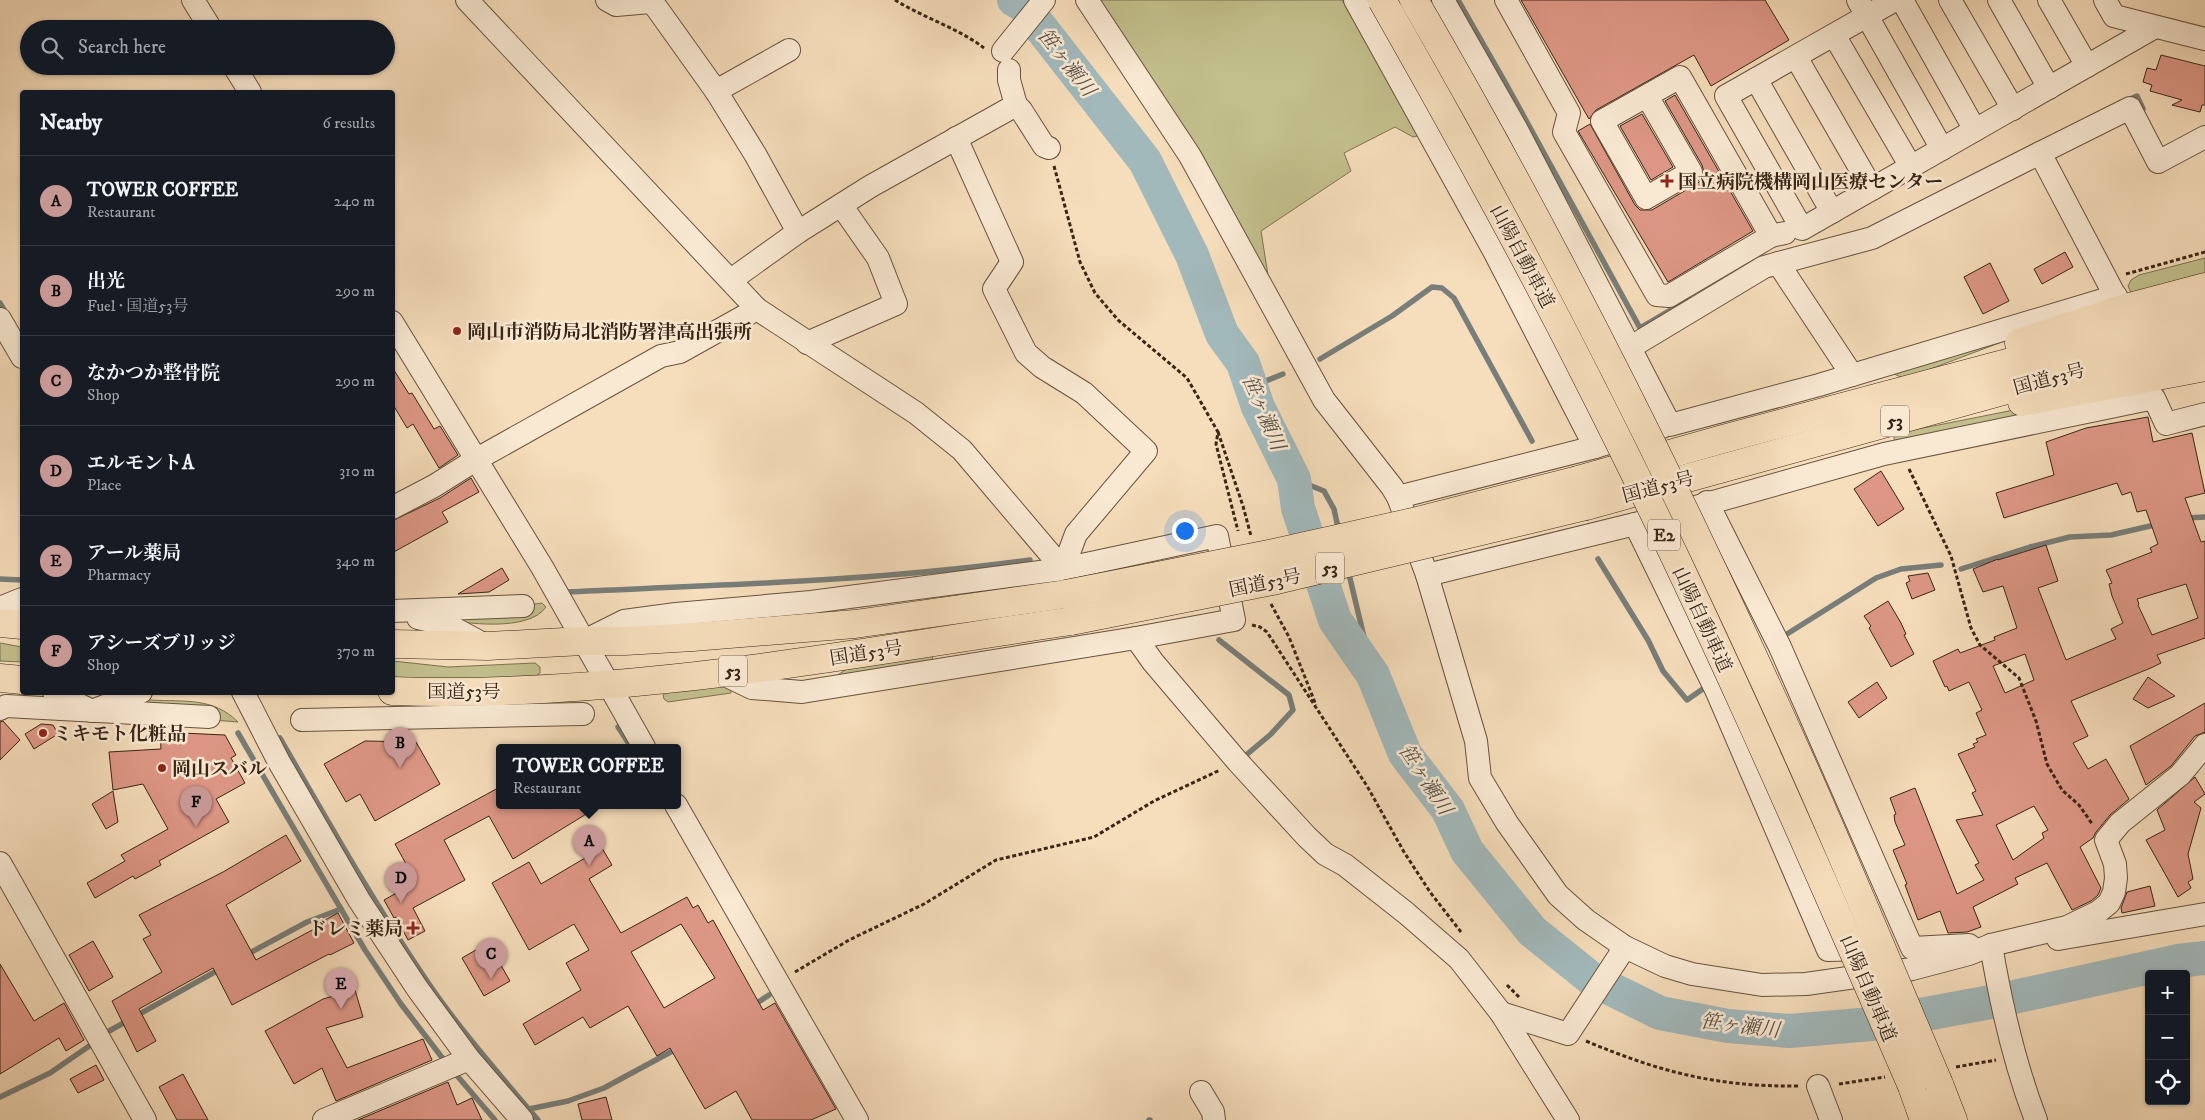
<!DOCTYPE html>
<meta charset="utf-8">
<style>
:root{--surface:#171b24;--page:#242831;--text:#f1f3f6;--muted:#9ea1a6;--line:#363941;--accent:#c59692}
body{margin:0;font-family:"IM FELL DW Pica","Noto Serif JP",serif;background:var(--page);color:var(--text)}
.controls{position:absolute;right:15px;bottom:15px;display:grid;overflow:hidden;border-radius:5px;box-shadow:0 1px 4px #0004}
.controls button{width:45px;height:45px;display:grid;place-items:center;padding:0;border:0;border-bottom:1px solid var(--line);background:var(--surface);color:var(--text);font:25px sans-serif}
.you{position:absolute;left:1184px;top:530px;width:18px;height:18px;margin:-12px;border:4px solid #fff;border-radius:50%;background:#1a73e8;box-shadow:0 0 0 8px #1a73e833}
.badge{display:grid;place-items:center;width:32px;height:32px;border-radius:50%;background:var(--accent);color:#111;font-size:16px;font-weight:700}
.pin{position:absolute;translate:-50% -41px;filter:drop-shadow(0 1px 2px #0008)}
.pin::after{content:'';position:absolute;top:26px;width:18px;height:15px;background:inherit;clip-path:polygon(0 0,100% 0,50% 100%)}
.popup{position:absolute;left:496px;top:744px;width:185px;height:65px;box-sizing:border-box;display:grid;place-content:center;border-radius:5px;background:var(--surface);filter:drop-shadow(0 1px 4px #0005);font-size:16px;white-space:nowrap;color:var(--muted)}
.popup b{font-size:19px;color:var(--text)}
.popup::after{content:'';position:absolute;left:50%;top:100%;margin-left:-10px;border:10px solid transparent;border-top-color:var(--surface)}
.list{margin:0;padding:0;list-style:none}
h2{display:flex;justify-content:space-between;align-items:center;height:65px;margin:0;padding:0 20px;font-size:21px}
h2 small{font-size:16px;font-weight:400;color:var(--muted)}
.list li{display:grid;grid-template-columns:32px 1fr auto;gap:15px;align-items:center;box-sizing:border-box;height:90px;padding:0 20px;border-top:1px solid var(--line)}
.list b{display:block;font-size:19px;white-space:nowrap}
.list p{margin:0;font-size:16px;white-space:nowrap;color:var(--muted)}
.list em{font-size:16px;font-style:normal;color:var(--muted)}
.icon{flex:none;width:28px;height:28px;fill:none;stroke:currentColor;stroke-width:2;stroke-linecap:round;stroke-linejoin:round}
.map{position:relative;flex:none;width:2205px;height:1120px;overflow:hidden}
.search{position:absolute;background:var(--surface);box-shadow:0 1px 4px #0004;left:20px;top:20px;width:375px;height:55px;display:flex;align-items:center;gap:12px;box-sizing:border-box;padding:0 18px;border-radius:28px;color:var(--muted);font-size:19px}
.panel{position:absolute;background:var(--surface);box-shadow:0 1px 4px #0004;left:20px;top:90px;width:375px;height:605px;border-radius:5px}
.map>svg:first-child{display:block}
</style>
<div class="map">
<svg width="2205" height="1120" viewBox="0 0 2205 1120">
<rect width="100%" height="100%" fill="#f6ddbb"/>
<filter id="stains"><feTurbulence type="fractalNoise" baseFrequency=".004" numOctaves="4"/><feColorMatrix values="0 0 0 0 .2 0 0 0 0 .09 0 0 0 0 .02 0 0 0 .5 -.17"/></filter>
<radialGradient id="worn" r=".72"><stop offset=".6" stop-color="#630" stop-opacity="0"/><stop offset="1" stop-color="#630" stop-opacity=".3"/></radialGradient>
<g fill="#c2bf8c" stroke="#7e7251">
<path d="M1094,0H1342L1421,135L1413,137L1395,127L1344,153L1351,171L1261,231L1271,294Z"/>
<path d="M2205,258V273L2203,274L2131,293L2128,286L2131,280L2139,275Z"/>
<path d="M2015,337L1904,379L1891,372Z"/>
<path d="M2024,408L2039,411L1895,442L1893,434Z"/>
<path d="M542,603L546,607C529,632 465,624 438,618Z"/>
<path d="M0,643L22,647V662L0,661Z"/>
<path d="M932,655L934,667L826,683L848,668Z"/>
<path d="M393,661L448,667L535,663L540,667V673L536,676L451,680L393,678Z"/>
<path d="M715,683L731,687V693L668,702L664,699L663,695L667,692Z"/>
<path d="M151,700C185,702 213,697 238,722L213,720L127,702Z"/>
</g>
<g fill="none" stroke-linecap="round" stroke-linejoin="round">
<g stroke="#787e7a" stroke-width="5.5">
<path d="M1458,0L1505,82L1640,328L1689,299"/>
<path d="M2128,100L2137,96L2143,109"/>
<path d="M0,303L7,315"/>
<path d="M1320,359L1392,316L1432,287L1442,288L1454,298L1532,441"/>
<path d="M1251,387L1283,374"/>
<path d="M1294,479L1324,491L1334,509L1339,532"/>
<path d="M2185,518L2205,517"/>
<path d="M1598,559L1648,640L1663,671L1687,700L1707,686"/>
<path d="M1961,569L2030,547L2070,537L2111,535L2159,524"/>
<path d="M1348,570L1373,675"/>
<path d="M0,579L22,580"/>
<path d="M566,592C721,585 877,581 1030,560"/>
<path d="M1787,634L1876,578L1901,569L1941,565"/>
<path d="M1219,640L1289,695L1293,710L1271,734L1245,756L1248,759"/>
<path d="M618,727L631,747"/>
<path d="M238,733L365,950L401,1004L447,1064"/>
<path d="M280,738C327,820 374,903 427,981C460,1030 500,1075 538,1120"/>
<path d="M246,955L307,922L341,909"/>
<path d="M754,1005L769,995"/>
<path d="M102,1035L220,969"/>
<path d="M453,1071L495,1120"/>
<path d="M0,1097L50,1073L95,1042"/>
<path d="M529,1109L568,1101L604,1088L678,1048"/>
<path d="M1149,1120H1150"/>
</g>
<path stroke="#a2b9bc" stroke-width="34" d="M1014,0L1023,5L1145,161L1192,255L1222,334L1243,363L1258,407L1294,479L1298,508L1335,620L1373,675L1405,754L1448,810L1467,851L1532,931L1593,980L1660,1013L1728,1026L1789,1031L1872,1024L1996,1001L2178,961L2205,958"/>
</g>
<g fill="#de9786" stroke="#392516" fill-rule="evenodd">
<path d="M1521,0H1765L1789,40L1711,86L1694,55L1596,110L1589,119Z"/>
<path d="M2161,55L2205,66V105H2202L2200,112L2172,105L2182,100L2150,91L2152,85L2143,82L2147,68L2156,70Z"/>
<path d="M1675,95L1753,231L1668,282L1578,131L1590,124L1635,205L1640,210H1652L1698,183L1702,179L1704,172L1702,165L1665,101Z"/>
<path d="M1642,114L1673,167L1651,180L1620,126Z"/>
<path d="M2065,252L2073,267L2042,284L2034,269Z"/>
<path d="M1990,263L2009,301L1983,314L1964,277Z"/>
<path d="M392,367L409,394L412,393L434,429L440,426L458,455L439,468L413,424L407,428L392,403Z"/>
<path d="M2148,417L2153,442L2192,433L2205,493L2185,498L2201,542L2205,541V638L2157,655L2161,663L2153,667L2071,701L2088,736L2073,743L2088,769L2106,759L2129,799L2110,815L2096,832L2093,838L2080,847L2101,888L2098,895L2091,901L2072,910L2047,863L2015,878L2018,884L1973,907L1981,927L1967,932L1948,933L1940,911L1918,920L1905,885L1907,884L1893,850L1905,845L1895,822L1894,815L1896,814L1890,798L1915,788L1957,894L1984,880L1975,865L1979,863L1956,820L1983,815L1972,793L1976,791L1958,754L1975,747L1973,744L1978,742L1976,739L1986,735L1976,713L1982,710L1969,682L1949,691L1947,686L1945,687L1933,661L1958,649L1960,653L1995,640L1994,637L2017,628L2003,586L1983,592L1973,569L1998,559V560L2046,545L2058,581L2038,588L2066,660L2116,639L2111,629L2123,623L2112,596L2109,584L2112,583L2106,570L2152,552L2150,548L2158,544L2146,510L2137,512L2131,492L2122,495L2117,483L2004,518L1996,493L2054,475L2046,442L2086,428ZM2186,584L2198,618L2152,635L2138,605L2139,604L2137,599ZM2025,654L2034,680L2005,693L1993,666ZM2034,806L2048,830L2042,833L2044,838L2013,860L1996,825Z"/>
<path d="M1881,471L1904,509L1878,526L1854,489Z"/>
<path d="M471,478L479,492L442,512L448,522L392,553V521L440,498Z"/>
<path d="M502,568L509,580L489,592L458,594Z"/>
<path d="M1928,573L1935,590L1912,599L1906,583L1910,581L1908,576Z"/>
<path d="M1888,601L1901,623L1906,634L1904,635L1914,654L1891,667L1869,628L1871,626L1864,616Z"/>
<path d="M2148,677L2175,696L2148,708L2133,699Z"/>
<path d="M1877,682L1887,698L1859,718L1848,702Z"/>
<path d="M2205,703V732L2195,736L2171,766L2146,785L2130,746Z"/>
<path d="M3,721L20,740L0,760V722Z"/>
<path d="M41,724L53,725L58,734L34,749L25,734Z"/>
<path d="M160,732L225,735L236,755L231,758L245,783L216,799L229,822L159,861L161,865L135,879L133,876L95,898L87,883L125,861L121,855L168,829L143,784L113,790L109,752L161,749Z"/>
<path d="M365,741L416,742L440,784L375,821L360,794L346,802L324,764Z"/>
<path d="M2195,777L2205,794L2194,802L2201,808L2188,854L2193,879L2188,882L2191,888L2178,897L2146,840L2165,830L2157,810Z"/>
<path d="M500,787V805H601L513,859L489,816L444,840L465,880L413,908L425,931L408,940L396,917L394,918L384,900L416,882L395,844Z"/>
<path d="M113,791L118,822L106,829L92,804Z"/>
<path d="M286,835L301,861L226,905L256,960L316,928L314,926L338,913L354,943L330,955L329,954L232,1005L213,968L139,1009L156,1041L137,1052L112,1001L162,972L143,939L151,935L139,915L223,872Z"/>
<path d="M602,848L612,865L589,879L621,933L687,897L693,908L698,905L708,923L713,920L763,1010L775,1003L836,1109L811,1120H752L736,1091L705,1109L670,1048L657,1056L628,1006L590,1028L583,1017L535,1045L523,1024L581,990L566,963L589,950L574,924L529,950L492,883L529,862L541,884ZM681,924L715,978L664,1008L631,952Z"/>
<path d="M2150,886L2155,906L2122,913L2121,908L2127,892Z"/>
<path d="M93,941L113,977L89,991L69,955Z"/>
<path d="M488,943L510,981L484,996L462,958Z"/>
<path d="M0,964L34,1021L64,1003L84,1040L66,1051L59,1038L0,1074Z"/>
<path d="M355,990L363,1017L326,1028L347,1068L423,1039L432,1060L336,1101L322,1068L294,1084L265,1031L323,999Z"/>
<path d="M96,1065L104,1080L78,1093L70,1079Z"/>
<path d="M183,1074L208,1120H177L159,1087Z"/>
<path d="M448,1082L457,1105L472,1098L482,1120H358Z"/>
<path d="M606,1097L612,1120H582L578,1104Z"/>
</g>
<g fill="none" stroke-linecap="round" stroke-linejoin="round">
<g stroke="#68533f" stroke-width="24">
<g id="minor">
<path d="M193,0L211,29"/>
<path d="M467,0L757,309L916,413L962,450L1063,569L1217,536L1234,620L1136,638L802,692L752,688L721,673"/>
<path d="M607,0L616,5L650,2L656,7L716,91L755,154L798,232"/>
<path d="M1087,0L1190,156L1324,400L1392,487L1398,497L1427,575L1476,741L1480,778L1507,823L1558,895L1586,920L1625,947L1665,966L1692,974L1762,985L1806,984L1912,969L1969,954L1991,945L2067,927L2098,912L2109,903L2114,892L2116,878L2115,864L2106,840L2120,823L2180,775L2205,745"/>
<path d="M1355,0L1494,251L1595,447L1662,427"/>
<path d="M1443,0L1517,130L1670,425L1819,385L2116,296"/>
<path d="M1506,0L1569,113L1564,132L1657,295L1669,296L1771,236L1785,233"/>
<path d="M1858,0L1942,149"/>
<path d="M1895,0L1726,96L1802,229L2155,27"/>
<path d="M1902,0L1975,130"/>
<path d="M1950,0L2013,109"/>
<path d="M1999,0L2049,88"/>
<path d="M2049,0L2087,66"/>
<path d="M2105,0L2114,16L2205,39"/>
<path d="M1834,35L1911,167"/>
<path d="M1003,51L1044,0"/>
<path d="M1796,57L1872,189"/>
<path d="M234,66L250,92"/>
<path d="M1756,79L1832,212"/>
<path d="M716,91L789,50"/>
<path d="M1647,96L1691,172L1646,198L1602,121L1680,77L1771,236"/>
<path d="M1016,105L1021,110L1044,146L1049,148"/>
<path d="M1778,263L1852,375"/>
<path d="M731,280L798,232L871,186L1016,105L1009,80V70"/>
<path d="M2122,309L2040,153L2130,108L2158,162L2205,137"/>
<path d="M0,319L22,357"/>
<path d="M392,322L542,567L644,747"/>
<path d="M807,343L896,304L878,258L841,205"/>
<path d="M1631,347L1764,267L1872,238L2040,153"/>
<path d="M1398,497L1595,447"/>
<path d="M1707,502L1780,647L1912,948L1969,945"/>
<path d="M392,508L434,486L477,459L661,356L680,352L757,309"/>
<path d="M1635,524L1717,692L1828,950L1867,949"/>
<path d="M1427,575L1635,524L1884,454L2154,398L2166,424L2205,414"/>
<path d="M0,608L22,599"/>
<path d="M392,611L523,606"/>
<path d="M418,618L448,625L487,646"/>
<path d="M1136,638L1153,662L1238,762L1307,837L1325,854L1345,865L1406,913L1459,959L1501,1013L1568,1120"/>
<path d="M586,640L624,621L676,614L811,602L1063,569L1076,534L1146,451L1084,393L1042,367L1026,353L994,289L1012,262L956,138"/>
<path d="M54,692L92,711L141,692"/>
<path d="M243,692L279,762L359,900L417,988L469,1059L522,1120"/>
<path d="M0,709L6,706L209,717"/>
<path d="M302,720L583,714"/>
<path d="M676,805L857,1120"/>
<path d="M0,863L145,1120"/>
<path d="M2058,939L2205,914"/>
<path d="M1991,945C2001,1005 2014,1063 2036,1120"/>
<path d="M1501,1013L1568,1034L1625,947"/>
<path d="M1818,1086L1831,1120"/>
<path d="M1201,1092L1213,1112L1214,1120"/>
<path d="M324,1120L469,1059"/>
</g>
</g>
<g stroke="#392516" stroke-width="29">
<g id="highway">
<path d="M2019,343L2122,309L2205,287"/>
<path d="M2022,402L2205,367"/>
<path d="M1578,480L1723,439L1988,368L2091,341L2205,315"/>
<path d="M1586,506L2097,365L2205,339"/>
<path d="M0,623L22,625"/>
<path d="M392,644L488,646L583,641H625L693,637L855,624L1066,594"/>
<path d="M0,678L22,680"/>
<path d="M392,691C621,699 846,654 1071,621"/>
<path d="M1939,1084L1953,1120"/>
<path d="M1912,1086L1924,1120"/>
</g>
</g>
<g stroke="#392516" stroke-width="3" stroke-dasharray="4 2.5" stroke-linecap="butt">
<path d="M895,0C924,18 958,28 984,48"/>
<path d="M1054,166L1080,262L1095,293L1118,320L1187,378L1218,432L1216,444L1238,531"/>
<path d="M2126,274L2205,252"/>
<path d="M1218,432L1243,506L1251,536"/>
<path d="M1909,469L1951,556L1971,628L1980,645L2019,678L2036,721L2047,764L2062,790L2079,805L2093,825"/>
<path d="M1271,604L1289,637L1316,705"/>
<path d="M1252,625L1260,627L1267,632L1367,786L1404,852L1430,892L1461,932"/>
<path d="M795,972L849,940L924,904L996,860L1094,837L1154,801L1220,770"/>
<path d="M1507,985L1519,997"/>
<path d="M1586,1041C1660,1072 1717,1087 1798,1086"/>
<path d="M1956,1067L1996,1060"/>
<path d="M1839,1084L1885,1077"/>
</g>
<use href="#minor" stroke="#f9e9d3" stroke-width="22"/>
<use href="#highway" stroke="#f6ddbb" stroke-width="28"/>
<g stroke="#392516" stroke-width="29" stroke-linecap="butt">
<g id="highway-bridge">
<path d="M1382,0C1452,123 1521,247 1585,374C1704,607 1808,847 1912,1086"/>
<path d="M1414,0C1556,244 1683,498 1798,755C1847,864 1892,974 1939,1084"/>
<path d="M1066,594L1269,554L1413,522L1578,480"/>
<path d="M1071,621L1277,580L1586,506"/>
</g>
</g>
<use href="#highway-bridge" stroke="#f6ddbb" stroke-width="28"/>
</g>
<g fill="#8f2418" stroke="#f9e9d3" stroke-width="2">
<path d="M1664.5 173.5h5v5h5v5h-5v5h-5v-5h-5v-5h5z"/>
<circle cx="457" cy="331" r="5"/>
<circle cx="43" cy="733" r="5"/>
<circle cx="162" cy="768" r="5"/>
<path d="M410.5 920.5h5v5h5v5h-5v5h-5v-5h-5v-5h5z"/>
</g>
<g text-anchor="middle" stroke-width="5" stroke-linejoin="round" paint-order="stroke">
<g fill="#f9e9d3" stroke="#73604f" stroke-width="1">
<rect x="1881" y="405.5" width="28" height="31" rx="4"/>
<rect x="1648" y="519.5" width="32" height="31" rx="4"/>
<rect x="1316" y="552.5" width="28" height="31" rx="4"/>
<rect x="719" y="655.5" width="28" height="31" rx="4"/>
</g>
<g font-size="18" font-weight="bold" fill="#392516">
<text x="1895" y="427">53</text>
<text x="1664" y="541">E2</text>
<text x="1330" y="574">53</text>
<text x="733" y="677">53</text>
</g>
<g font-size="19" font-weight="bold" fill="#392516" stroke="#f9e9d3" text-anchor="start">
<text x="1678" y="188">国立病院機構岡山医療センター</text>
<text x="467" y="338">岡山市消防局北消防署津高出張所</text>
<text x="53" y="740">ミキモト化粧品</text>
<text x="172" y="775">岡山スバル</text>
<text x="403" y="935" text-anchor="end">ドレミ薬局</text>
</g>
<g font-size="19" fill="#392516" stroke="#f9e9d3">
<text transform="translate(1523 256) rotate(62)" y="7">山陽自動車道</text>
<text transform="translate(2049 378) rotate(-15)" y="7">国道53号</text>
<text transform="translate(1658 486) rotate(-15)" y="7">国道53号</text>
<text transform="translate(1265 582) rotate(-12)" y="7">国道53号</text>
<text transform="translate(1703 619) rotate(65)" y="7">山陽自動車道</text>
<text transform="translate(866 652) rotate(-9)" y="7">国道53号</text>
<text x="464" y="698">国道53号</text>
<text transform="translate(1869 988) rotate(67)" y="7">山陽自動車道</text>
</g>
<g font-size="20" font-style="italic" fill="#585148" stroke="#f9e9d3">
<text transform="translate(1067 62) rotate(52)" y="7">笹ヶ瀬川</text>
<text transform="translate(1264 412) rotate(67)" y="7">笹ヶ瀬川</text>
<text transform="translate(1426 779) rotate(57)" y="7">笹ヶ瀬川</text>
<text transform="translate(1740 1025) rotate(7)" y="7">笹ヶ瀬川</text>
</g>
</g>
<rect width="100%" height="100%" filter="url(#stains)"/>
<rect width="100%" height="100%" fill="url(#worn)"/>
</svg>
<div class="controls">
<button>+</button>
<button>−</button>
<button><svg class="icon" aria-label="locate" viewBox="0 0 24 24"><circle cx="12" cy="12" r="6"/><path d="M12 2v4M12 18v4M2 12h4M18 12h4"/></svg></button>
</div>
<div class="you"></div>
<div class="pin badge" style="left:589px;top:866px">A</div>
<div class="popup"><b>TOWER COFFEE</b>Restaurant</div>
<div class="pin badge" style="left:400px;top:768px">B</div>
<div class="pin badge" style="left:491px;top:979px">C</div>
<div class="pin badge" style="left:401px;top:903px">D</div>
<div class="pin badge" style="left:341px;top:1009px">E</div>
<div class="pin badge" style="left:196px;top:827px">F</div>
<div class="search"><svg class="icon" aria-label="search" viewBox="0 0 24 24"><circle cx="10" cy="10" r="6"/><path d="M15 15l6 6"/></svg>Search here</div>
<section class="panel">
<h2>Nearby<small>6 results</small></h2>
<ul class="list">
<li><span class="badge">A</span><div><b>TOWER COFFEE</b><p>Restaurant</p></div><em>240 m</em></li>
<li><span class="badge">B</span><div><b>出光</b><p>Fuel · 国道53号</p></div><em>290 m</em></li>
<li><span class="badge">C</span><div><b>なかつか整骨院</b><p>Shop</p></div><em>290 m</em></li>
<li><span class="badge">D</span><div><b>エルモントA</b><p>Place</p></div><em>310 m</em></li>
<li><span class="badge">E</span><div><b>アール薬局</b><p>Pharmacy</p></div><em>340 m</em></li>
<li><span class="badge">F</span><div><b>アシーズブリッジ</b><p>Shop</p></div><em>370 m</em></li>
</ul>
</section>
</div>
